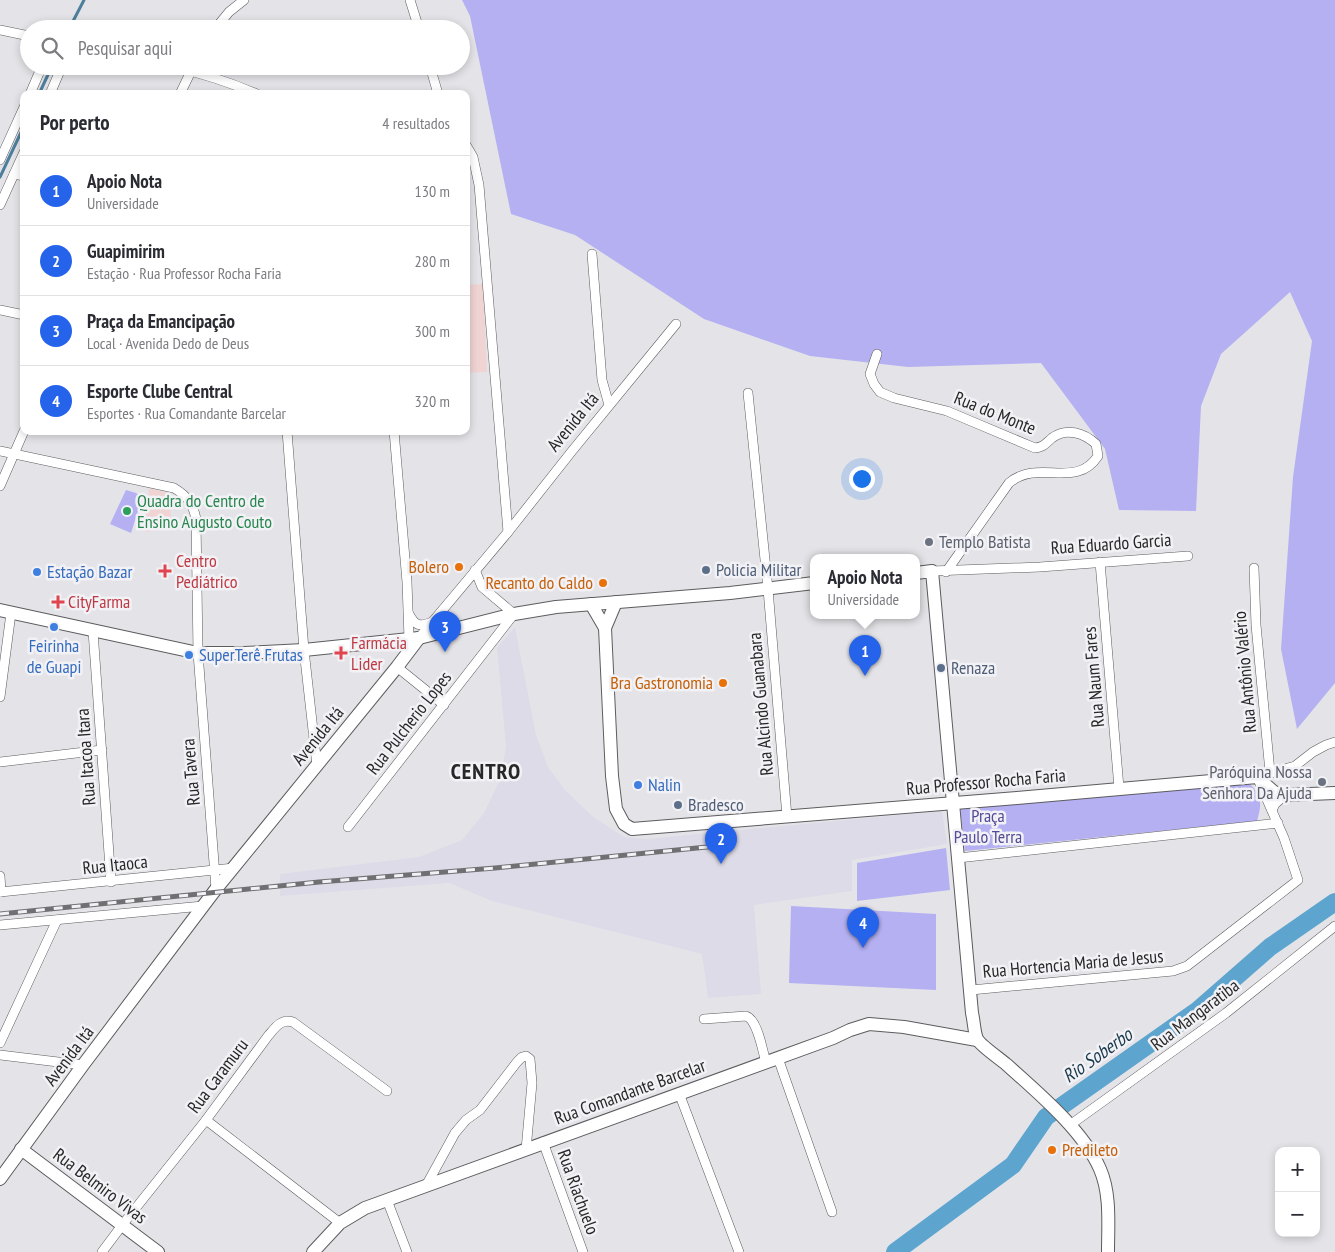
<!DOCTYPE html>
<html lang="pt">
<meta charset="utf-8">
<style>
:root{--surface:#fff;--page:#f7f7f7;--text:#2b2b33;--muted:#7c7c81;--line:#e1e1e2;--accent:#2563eb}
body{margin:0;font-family:"PT Sans Narrow",sans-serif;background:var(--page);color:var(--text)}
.controls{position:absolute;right:15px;bottom:15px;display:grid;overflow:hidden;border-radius:10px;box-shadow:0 2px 8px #0003}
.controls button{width:45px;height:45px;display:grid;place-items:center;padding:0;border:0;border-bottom:1px solid var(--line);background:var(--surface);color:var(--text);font:25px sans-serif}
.you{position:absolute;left:861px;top:478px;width:18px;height:18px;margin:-12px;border:4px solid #fff;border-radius:50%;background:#1a73e8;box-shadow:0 0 0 8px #1a73e833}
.badge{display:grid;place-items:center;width:32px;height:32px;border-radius:50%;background:var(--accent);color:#fff;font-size:16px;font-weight:700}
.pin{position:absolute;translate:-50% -41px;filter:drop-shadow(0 1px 2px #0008)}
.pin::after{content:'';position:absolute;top:26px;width:18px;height:15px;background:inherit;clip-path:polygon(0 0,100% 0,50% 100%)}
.popup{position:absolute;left:810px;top:554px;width:110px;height:65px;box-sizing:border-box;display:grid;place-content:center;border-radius:10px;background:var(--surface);filter:drop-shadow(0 1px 4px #0005);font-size:16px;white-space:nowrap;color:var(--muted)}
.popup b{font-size:19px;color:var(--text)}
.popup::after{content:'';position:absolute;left:50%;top:100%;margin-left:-10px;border:10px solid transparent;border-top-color:var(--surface)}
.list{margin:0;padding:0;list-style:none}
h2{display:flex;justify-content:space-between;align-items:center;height:65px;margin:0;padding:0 20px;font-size:21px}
h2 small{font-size:16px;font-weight:400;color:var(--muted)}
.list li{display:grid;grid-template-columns:32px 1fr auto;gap:15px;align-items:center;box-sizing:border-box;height:70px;padding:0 20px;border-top:1px solid var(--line)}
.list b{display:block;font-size:19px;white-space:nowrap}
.list p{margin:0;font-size:16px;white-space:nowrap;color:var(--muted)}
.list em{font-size:16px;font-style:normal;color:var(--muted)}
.icon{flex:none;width:28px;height:28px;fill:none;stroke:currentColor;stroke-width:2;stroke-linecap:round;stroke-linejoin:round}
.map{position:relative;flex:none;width:1335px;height:1252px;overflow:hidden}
.search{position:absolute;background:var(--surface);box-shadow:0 2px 8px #0003;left:20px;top:20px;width:450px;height:55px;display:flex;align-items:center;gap:12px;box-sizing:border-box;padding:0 18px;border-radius:28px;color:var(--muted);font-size:19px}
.panel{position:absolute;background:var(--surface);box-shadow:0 2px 8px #0003;left:20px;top:90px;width:450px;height:345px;border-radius:10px}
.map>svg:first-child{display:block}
</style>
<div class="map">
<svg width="1335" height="1252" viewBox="0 0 1335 1252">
<rect width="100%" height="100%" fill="#e4e4e8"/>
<path fill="#dcdbe7" d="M515,627L536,735L548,767L565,790L592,816L624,837L646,839L942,811L947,844L852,860V891L754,905L761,994L708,998L702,954L492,901L449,883L280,896V874L419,857L462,840L484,813L500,780L506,747L497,648Z"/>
<g fill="#efd4d3">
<path d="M483,284L487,372L466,373V285Z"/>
<path d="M149,488L169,493L172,527L145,532L144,502L148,500Z"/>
</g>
<g fill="#b4b0f2">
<path d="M462,0H1335V683L1297,729L1281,649L1293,477L1312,341L1290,292L1221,354L1201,406L1196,511L1119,510L1105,449L1041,363L908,367L810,356L704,319L575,235L511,214L470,16Z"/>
<path d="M126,490L136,493L142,498L131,533L110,524Z"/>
<path d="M1250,784C1262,796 1262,804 1257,821L965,851L960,807Z"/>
<path d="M946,848L950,890L857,901V863Z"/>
<path d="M791,906L936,914V990L789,983Z"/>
</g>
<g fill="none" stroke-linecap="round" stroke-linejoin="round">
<g stroke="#4d7f9c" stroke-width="3">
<path d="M69,29L84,0"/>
<path d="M39,94L52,66"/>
<path d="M0,177L24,126"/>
</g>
<path stroke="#5da5ce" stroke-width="18" d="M895,1252L1013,1165L1046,1117L1198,1010L1270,947L1335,902"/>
<g stroke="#5c5c5f" stroke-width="10">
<g id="street">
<path d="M410,0L419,29"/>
<path d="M215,29L229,12L244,0"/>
<path d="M0,30L29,36"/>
<path d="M171,66C201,73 229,82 257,94"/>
<path d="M430,66L438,94"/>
<path d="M30,94L42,66"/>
<path d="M50,94L62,66"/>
<path d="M180,94L193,67"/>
<path d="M466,145L473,157L479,185L508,532"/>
<path d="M0,160L24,107"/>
<path d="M14,174L24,176"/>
<path d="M0,205L24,152"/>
<path d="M592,254L602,380L609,405"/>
<path d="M0,310L24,315"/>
<path d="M877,354L870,374L874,384L880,392L894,398L947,411L1035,448C1044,447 1046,443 1052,438C1066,427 1084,433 1096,444L1098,456C1076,490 1038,458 1009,483L946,572"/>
<path d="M748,393L768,589L787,817"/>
<path d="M287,431L304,650L317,766"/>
<path d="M394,431L407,582L409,639"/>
<path d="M0,451L174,488C187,496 193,503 196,519L198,653L216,889"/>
<path d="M0,486L24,431"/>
<path d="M1100,562L1119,788"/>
<path d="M1254,568L1256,625L1270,772"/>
<path d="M932,571L1040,567L1188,556"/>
<path d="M409,614C415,626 420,627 432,622"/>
<path d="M93,631L111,882"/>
<path d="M419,638L508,532L572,451L676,324"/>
<path d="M397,667L444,705"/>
<path d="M0,697L11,613"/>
<path d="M0,762L102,750"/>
<path d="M1272,810L1275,804L1285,795"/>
<path d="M348,827L514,614L482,587L475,570"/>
<path d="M958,858L1278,823"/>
<path d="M0,876L1,892"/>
<path d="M0,892L234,868"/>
<path d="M0,925L203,906"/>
<path d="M971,990L1173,971L1187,966L1298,880L1284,838L1257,777L1295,766L1313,752L1326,745L1335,742"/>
<path d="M704,1019L746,1016C758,1020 762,1050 766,1062"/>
<path d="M0,1043L57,920"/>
<path d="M0,1055L83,1065"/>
<path d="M778,1058L832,1212"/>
<path d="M679,1093L739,1252"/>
<path d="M206,1120L340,1223"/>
<path d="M1070,1125L1226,1013L1335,926"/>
<path d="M543,1142L583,1252"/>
<path d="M427,1184L455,1133L466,1120L480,1110L517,1062L522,1057L526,1056L530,1059L532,1083L526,1150"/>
<path d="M387,1200L407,1252"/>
<path d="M102,1252L123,1224L206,1120L268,1036C275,1028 281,1018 293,1022L387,1091"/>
</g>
</g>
<g stroke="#5c5c5f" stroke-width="14">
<g id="secondary">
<path d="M916,573L932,571L972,1013C974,1021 974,1032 977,1039C981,1046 999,1058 1006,1064C1037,1092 1083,1130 1100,1169C1111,1194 1108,1225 1108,1252"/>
<path d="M616,602L605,628L612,776L616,809L624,824L632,829L1017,798L1257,777L1274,792L1285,795L1335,793"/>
<path d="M591,604L605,628"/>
<path d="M0,610L198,653H244L304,650L419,638L514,614L556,607L730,593L814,583"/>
<path d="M21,1149L158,1252"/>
<path d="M0,1179L83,1065L216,889L397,667L419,638"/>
<path d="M313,1252L340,1223L365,1208L833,1038L850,1030L869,1024L904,1027L977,1040"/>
</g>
</g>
<use href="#street" stroke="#fff" stroke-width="9"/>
<use href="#secondary" stroke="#fff" stroke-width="12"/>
<g stroke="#707073" stroke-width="5">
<path id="rail" d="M0,914L319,882L495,868L717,846"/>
</g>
<use href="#rail" stroke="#f2f2f6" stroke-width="3" stroke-dasharray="9" stroke-linecap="butt"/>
</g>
<circle fill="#2e9e5b" stroke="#f2f2f6" stroke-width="2" cx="127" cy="511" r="5"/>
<g fill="#6b7280" stroke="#f2f2f6" stroke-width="2">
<circle cx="929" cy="542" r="5"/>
<circle cx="1322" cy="782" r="5"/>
</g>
<g fill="#e8710a" stroke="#f2f2f6" stroke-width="2">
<circle cx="459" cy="567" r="5"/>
<circle cx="603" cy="583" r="5"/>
<circle cx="723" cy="683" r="5"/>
<circle cx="1052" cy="1150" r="5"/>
</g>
<g fill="#5c6f8a" stroke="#f2f2f6" stroke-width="2">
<circle cx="706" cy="570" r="5"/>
<circle cx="941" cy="668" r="5"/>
<circle cx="678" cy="805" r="5"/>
</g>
<g fill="#e0444e" stroke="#f2f2f6" stroke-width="2">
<path d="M162.5 563.5h5v5h5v5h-5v5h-5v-5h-5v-5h5z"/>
<path d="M55.5 594.5h5v5h5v5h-5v5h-5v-5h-5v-5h5z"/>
<path d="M338.5 645.5h5v5h5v5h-5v5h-5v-5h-5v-5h5z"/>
</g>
<g fill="#3f7fe0" stroke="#f2f2f6" stroke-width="2">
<circle cx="37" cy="572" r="5"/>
<circle cx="54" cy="627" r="5"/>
<circle cx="189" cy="655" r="5"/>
<circle cx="638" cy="785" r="5"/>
</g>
<g text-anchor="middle" stroke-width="5" stroke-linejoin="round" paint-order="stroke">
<g font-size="18" fill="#272728" stroke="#f2f2f6">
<text transform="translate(995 413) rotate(22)" y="6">Rua do Monte</text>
<text transform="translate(573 422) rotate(-51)" y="6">Avenida Itá</text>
<text transform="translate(1111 544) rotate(-4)" y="6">Rua Eduardo Garcia</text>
<text transform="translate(1245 672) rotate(-95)" y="6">Rua Antônio Valério</text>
<text transform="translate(1094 677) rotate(-95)" y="6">Rua Naum Fares</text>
<text transform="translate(761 704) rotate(-95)" y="6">Rua Alcindo Guanabara</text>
<text transform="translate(409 723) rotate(-52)" y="6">Rua Pulcherio Lopes</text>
<text transform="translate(318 736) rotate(-51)" y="6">Avenida Itá</text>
<text transform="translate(86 757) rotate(-94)" y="6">Rua Itacoa Itara</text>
<text transform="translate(191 772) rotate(-95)" y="6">Rua Tavera</text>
<text transform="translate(986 782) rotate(-5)" y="6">Rua Professor Rocha Faria</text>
<text transform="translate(115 865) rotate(-6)" y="6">Rua Itaoca</text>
<text transform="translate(1073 964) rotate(-5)" y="6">Rua Hortencia Maria de Jesus</text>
<text transform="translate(1195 1015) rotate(-37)" y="6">Rua Mangaratiba</text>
<text transform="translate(69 1056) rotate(-53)" y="6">Avenida Itá</text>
<text transform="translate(218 1076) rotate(-53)" y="6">Rua Caramuru</text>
<text transform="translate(630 1092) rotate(-20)" y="6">Rua Comandante Barcelar</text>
<text transform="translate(100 1186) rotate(37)" y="6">Rua Belmiro Vivas</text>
<text transform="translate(578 1192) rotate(70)" y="6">Rua Riachuelo</text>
</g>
<g font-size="18" fill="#27864d" stroke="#f2f2f6" text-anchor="start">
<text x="137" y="507">Quadra do Centro de<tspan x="137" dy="21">Ensino Augusto Couto</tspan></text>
</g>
<g font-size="18" fill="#5b616d" stroke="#f2f2f6" text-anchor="start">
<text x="939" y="548">Templo Batista</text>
<text x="1312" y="778" text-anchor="end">Paróquina Nossa<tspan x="1312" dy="21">Senhora Da Ajuda</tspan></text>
</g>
<g font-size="18" fill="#be3a42" stroke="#f2f2f6" text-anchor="start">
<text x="176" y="567">Centro<tspan x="176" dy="21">Pediátrico</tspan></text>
<text x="68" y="608">CityFarma</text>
<text x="351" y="649">Farmácia<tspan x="351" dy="21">Lider</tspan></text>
</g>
<g font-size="18" fill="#c56008" stroke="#f2f2f6" text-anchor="end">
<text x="449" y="573">Bolero</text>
<text x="593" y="589">Recanto do Caldo</text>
<text x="713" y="689">Bra Gastronomia</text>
<text x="1062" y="1156" text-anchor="start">Predileto</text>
</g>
<g font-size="18" fill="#4e5e75" stroke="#f2f2f6" text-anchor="start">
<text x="716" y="576">Policia Militar</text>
<text x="951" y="674">Renaza</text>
<text x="688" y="811">Bradesco</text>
</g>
<g font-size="18" fill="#366cbe" stroke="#f2f2f6" text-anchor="start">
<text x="47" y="578">Estação Bazar</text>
<text x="54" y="652" text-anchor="middle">Feirinha<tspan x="54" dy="21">de Guapi</tspan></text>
<text x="199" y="661">SuperTerê Frutas</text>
<text x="648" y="791">Nalin</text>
</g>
<g font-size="18" fill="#544998" stroke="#f2f2f6">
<text x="988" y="822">Praça<tspan x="988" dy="21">Paulo Terra</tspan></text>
</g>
<g font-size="19" font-style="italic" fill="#19394b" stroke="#f2f2f6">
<text transform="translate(1097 1055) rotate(-35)" y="7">Rio Soberbo</text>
</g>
<g font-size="22" font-weight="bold" letter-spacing="1" fill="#272728" stroke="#f2f2f6">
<text x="486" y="779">CENTRO</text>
</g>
</g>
</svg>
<div class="controls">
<button>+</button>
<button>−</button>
</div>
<div class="you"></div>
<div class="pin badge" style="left:865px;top:676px">1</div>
<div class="popup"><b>Apoio Nota</b>Universidade</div>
<div class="pin badge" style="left:721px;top:864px">2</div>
<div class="pin badge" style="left:445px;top:652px">3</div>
<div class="pin badge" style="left:863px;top:948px">4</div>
<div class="search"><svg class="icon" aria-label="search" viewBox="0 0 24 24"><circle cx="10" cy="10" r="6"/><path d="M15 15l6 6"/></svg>Pesquisar aqui</div>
<section class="panel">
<h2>Por perto<small>4 resultados</small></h2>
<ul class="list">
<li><span class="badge">1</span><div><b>Apoio Nota</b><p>Universidade</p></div><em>130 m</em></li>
<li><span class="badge">2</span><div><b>Guapimirim</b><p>Estação · Rua Professor Rocha Faria</p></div><em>280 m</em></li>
<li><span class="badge">3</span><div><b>Praça da Emancipação</b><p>Local · Avenida Dedo de Deus</p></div><em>300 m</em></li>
<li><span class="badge">4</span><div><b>Esporte Clube Central</b><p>Esportes · Rua Comandante Barcelar</p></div><em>320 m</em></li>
</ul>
</section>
</div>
